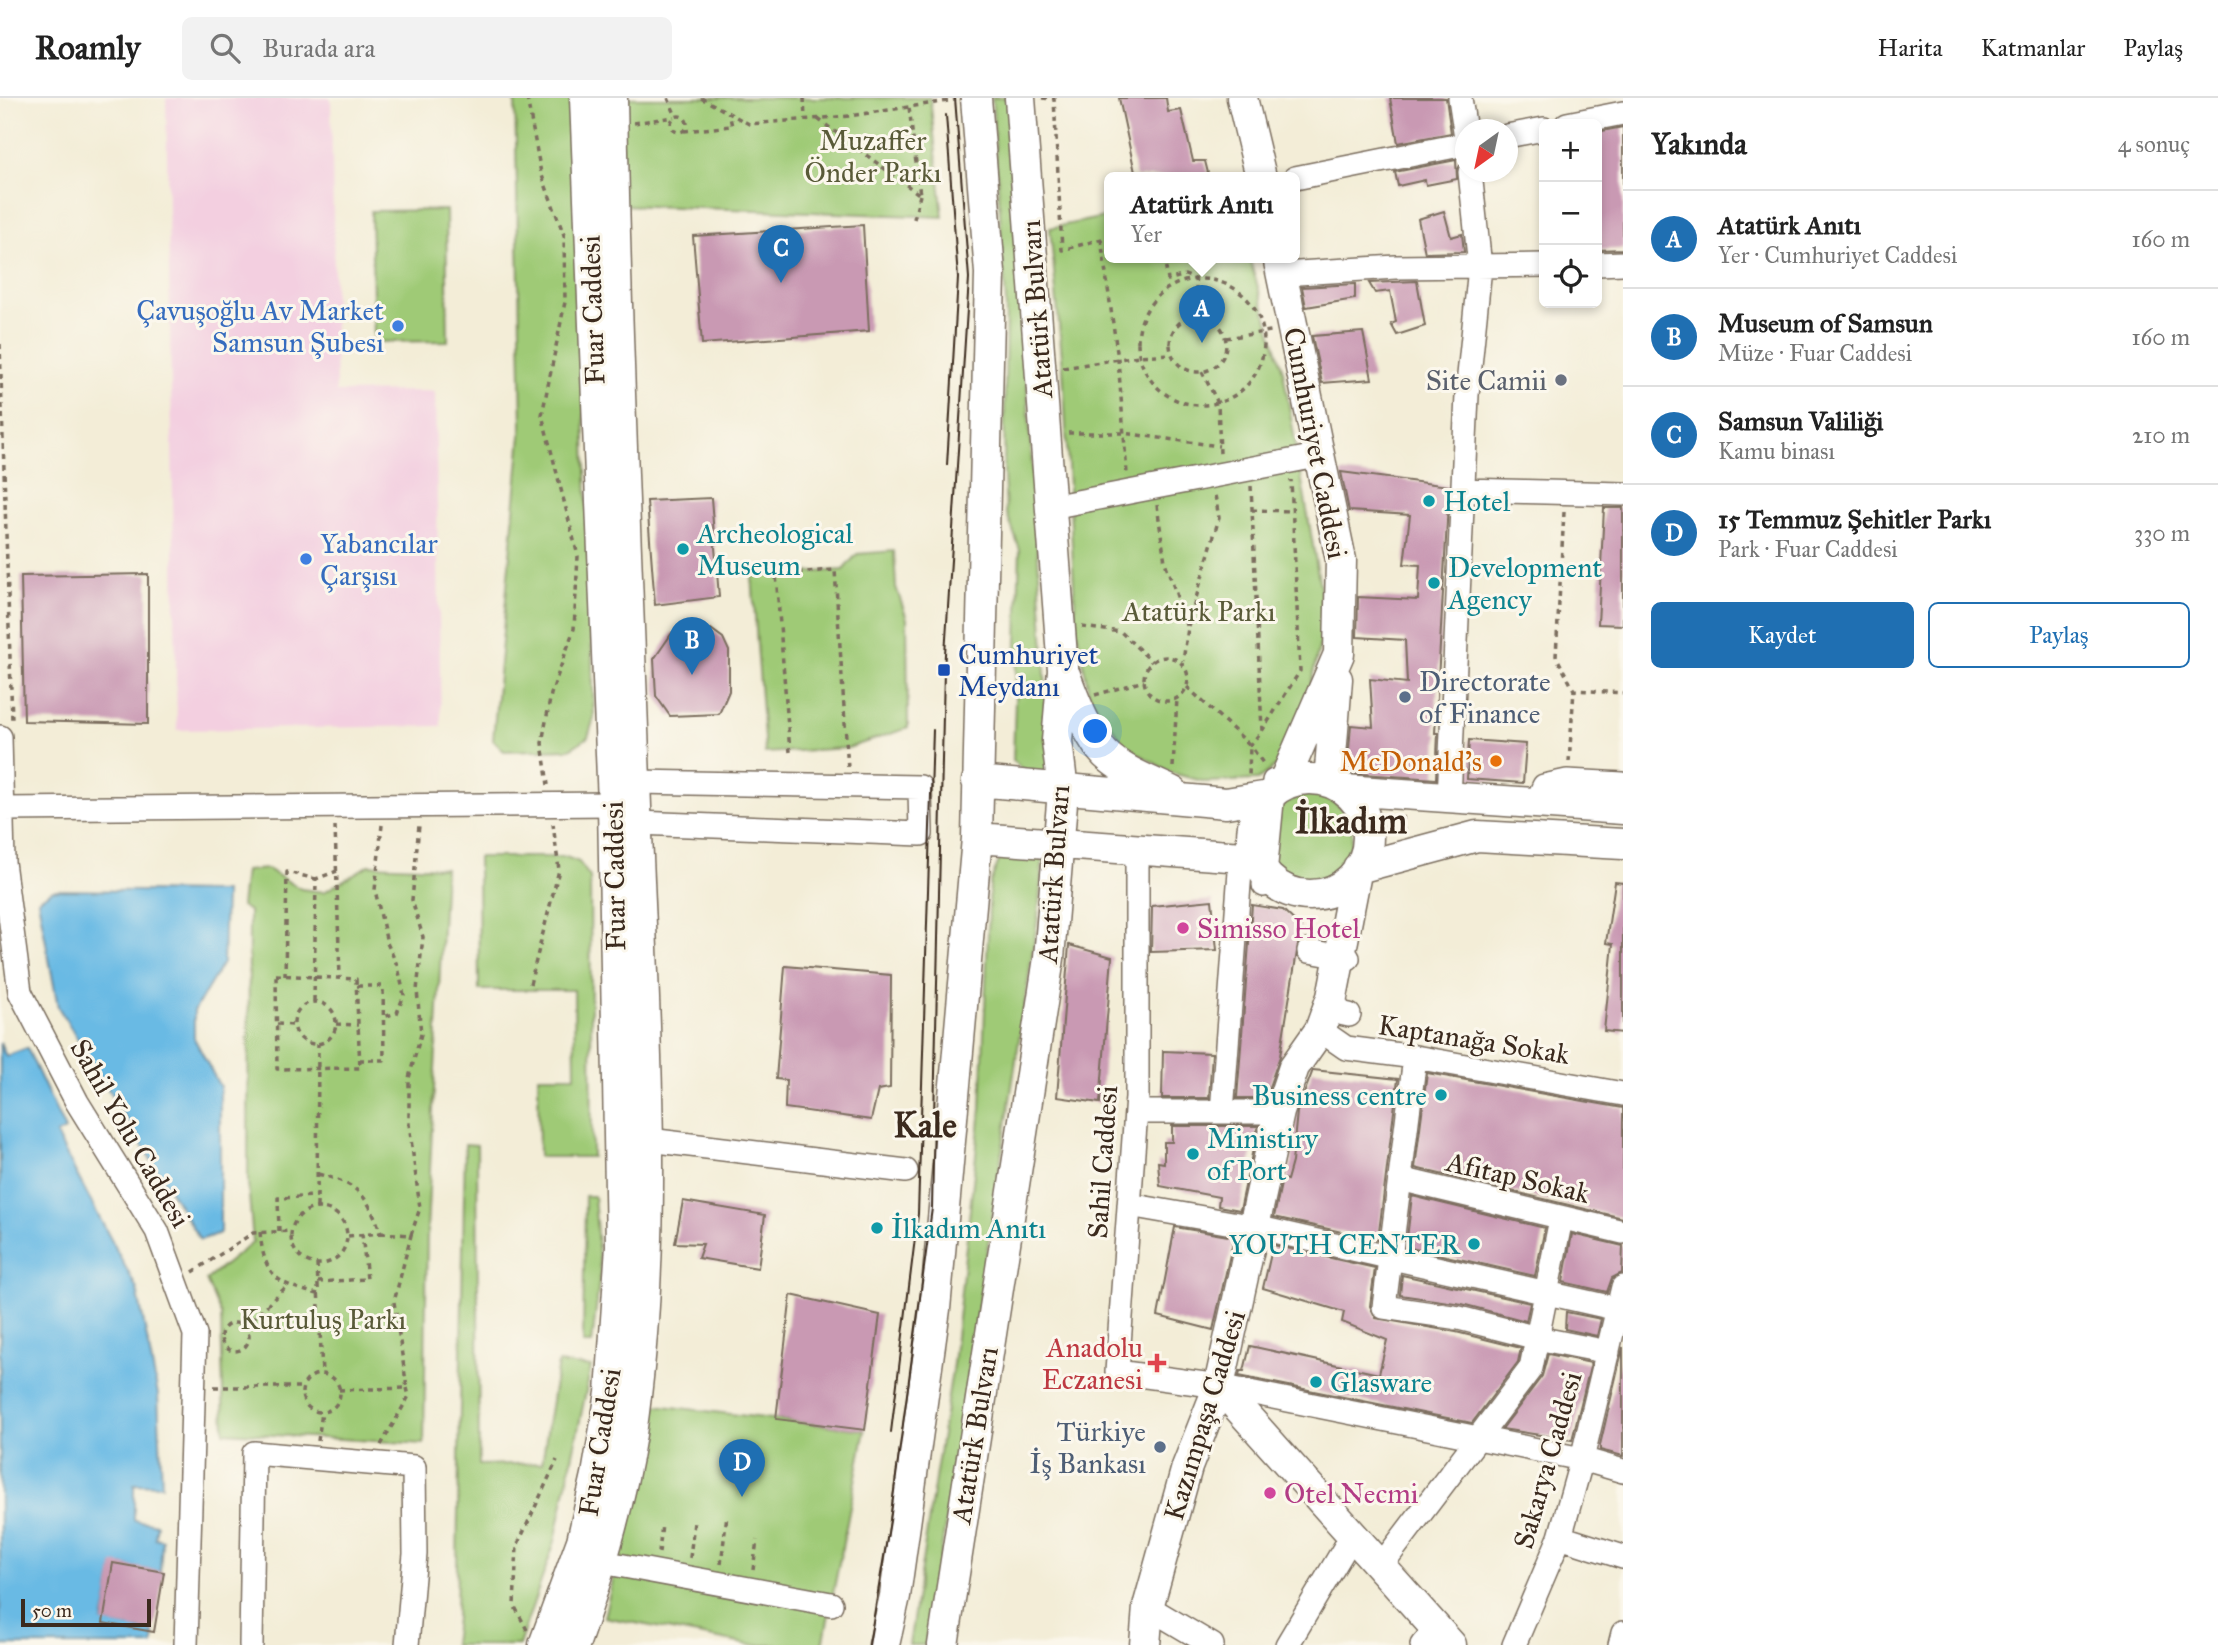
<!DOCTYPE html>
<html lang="tr">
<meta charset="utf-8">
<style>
:root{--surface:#fff;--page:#f2f2f2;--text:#222;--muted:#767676;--line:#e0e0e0;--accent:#1f6fb2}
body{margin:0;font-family:"IM FELL Great Primer",serif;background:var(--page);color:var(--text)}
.controls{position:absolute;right:21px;top:21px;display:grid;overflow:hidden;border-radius:10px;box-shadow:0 4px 10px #0003}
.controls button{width:63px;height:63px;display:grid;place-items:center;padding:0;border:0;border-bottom:2px solid var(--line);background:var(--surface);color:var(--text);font:35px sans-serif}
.compass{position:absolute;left:1455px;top:21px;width:63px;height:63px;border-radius:50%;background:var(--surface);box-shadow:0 4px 10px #0003;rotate:213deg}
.scale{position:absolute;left:21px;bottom:18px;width:130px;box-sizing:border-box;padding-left:7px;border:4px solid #3b2a1e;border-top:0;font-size:19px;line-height:24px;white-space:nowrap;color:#3b2a1e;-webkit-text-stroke:5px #fbf7ec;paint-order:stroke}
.you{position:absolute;left:1096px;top:634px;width:24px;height:24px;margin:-18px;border:5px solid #fff;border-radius:50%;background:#1a73e8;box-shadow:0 0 0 10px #1a73e833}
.badge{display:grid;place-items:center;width:46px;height:46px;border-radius:50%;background:var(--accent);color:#fff;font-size:23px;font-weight:700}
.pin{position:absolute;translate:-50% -58px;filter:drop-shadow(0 2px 4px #0008)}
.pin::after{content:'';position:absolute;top:37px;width:24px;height:21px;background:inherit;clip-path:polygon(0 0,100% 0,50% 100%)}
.popup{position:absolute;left:1104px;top:74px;width:196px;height:91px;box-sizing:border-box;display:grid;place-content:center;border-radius:10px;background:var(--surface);filter:drop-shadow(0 2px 5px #0005);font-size:23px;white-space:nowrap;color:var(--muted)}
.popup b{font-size:26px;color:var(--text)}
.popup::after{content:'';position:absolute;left:50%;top:100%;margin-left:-14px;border:14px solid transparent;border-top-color:var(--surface)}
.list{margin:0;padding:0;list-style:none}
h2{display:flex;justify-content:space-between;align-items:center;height:91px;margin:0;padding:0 28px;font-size:30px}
h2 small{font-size:23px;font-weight:400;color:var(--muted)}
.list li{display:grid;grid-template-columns:46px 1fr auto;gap:21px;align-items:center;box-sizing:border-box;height:98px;padding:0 28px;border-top:2px solid var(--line)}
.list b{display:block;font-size:26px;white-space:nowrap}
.list p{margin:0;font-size:23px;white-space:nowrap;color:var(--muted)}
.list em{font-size:23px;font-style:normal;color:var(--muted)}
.actions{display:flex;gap:14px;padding:21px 28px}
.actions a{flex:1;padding:16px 0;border:2px solid var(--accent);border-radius:10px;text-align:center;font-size:24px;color:var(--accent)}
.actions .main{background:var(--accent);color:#fff}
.icon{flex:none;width:38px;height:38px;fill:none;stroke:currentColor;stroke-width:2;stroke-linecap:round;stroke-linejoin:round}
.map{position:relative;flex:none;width:1623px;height:1547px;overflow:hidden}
header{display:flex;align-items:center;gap:42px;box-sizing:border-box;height:98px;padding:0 35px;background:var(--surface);border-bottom:2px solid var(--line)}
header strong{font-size:33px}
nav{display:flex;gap:38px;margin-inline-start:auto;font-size:24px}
.search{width:490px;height:63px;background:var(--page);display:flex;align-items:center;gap:18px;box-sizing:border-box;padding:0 24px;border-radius:10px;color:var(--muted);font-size:26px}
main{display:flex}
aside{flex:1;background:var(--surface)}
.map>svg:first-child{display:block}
.built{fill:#f3cfe0}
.green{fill:#9fca76;stroke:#6d7a4a;stroke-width:2}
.water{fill:#69bae4;stroke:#527281;stroke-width:2}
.building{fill:#c999b3}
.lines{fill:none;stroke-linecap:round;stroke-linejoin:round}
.minor-casing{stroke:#7b6e5f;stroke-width:26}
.major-casing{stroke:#7b6e5f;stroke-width:33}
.path{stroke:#7b6e5f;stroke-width:3.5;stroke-dasharray:5 5;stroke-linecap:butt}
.minor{stroke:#fff;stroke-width:23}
.major{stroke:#fff;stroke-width:30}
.tram{stroke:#3b2a1e;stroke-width:2}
.shop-dot{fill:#3f7fe0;stroke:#fbf7ec;stroke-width:2.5}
.worship-dot{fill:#6b7280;stroke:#fbf7ec;stroke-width:2.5}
.culture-dot{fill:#0f9aa8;stroke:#fbf7ec;stroke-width:2.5}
.transit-dot{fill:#1a4fb4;stroke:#fbf7ec;stroke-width:2.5}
.service-dot{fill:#5c6f8a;stroke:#fbf7ec;stroke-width:2.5}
.food-dot{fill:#e8710a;stroke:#fbf7ec;stroke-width:2.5}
.hotel-dot{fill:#d1479c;stroke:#fbf7ec;stroke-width:2.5}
.health-dot{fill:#e0444e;stroke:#fbf7ec;stroke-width:2.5}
.labels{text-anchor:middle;stroke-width:6;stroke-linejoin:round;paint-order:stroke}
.park-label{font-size:28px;fill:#595a38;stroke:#fbf7ec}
.street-label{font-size:28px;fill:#3b2a1e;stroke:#fbf7ec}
.shop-label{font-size:28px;fill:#366cbe;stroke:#fbf7ec;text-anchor:end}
.worship-label{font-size:28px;fill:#5b616d;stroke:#fbf7ec;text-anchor:end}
.culture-label{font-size:28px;fill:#0d838f;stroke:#fbf7ec;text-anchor:start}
.transit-label{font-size:28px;fill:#164399;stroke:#fbf7ec;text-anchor:start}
.service-label{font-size:28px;fill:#4e5e75;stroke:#fbf7ec;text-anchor:start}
.food-label{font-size:28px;fill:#c56008;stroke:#fbf7ec;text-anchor:end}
.hotel-label{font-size:28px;fill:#b23c85;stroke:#fbf7ec;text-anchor:start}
.health-label{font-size:28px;fill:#be3a42;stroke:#fbf7ec;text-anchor:end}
.district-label{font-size:35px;font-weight:bold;fill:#3b2a1e;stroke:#fbf7ec}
</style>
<header>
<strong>Roamly</strong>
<div class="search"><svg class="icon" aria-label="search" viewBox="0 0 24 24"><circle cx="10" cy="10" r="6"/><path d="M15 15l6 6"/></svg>Burada ara</div>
<nav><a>Harita</a><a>Katmanlar</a><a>Paylaş</a></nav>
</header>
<main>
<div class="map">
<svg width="1623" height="1547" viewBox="0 0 1623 1547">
<rect width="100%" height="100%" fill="#fbf7ec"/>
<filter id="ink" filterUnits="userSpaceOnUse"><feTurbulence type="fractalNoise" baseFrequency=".0143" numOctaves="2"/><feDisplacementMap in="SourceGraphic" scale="14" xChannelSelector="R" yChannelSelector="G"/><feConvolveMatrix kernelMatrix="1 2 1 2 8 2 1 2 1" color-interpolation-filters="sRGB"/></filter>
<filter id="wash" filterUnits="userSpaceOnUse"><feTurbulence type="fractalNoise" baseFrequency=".00686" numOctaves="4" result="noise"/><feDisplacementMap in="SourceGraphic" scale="28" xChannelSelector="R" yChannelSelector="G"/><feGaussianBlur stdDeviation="1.57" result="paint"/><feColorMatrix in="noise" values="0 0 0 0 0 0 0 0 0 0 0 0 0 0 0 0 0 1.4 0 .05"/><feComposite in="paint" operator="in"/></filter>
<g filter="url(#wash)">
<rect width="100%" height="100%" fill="#f3edd7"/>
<path class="built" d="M166,0H331L336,294L435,293L441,628L177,632Z"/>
<path class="green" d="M515,0H574L594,620L588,639L570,651L504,653L493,642L522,326Z
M620,0H930L943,119L621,107Z
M992,0H1008L1011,40L1044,552L1049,671L1041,681L1024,674L1013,662L1020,452L1006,413L1004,377L1006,204Z
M446,112L448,243L374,244L371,113Z
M1109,118V159H1249L1283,273L1320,488L1324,528L1300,633L1281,664L1258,682L1206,684L1172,675L1127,649L1090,600L1076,528L1063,270L1050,130Z
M894,453L896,489L907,521L908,630L848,650L765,655L752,478L843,472L857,456Z
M1306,696C1401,706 1329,838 1269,761L1279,707Z
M1012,751L1043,758L1038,818L934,1500L925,1547H909L953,1266L981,1011L990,785L1001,758Z
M478,759H566L579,764L590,779L592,1059H539L538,978H575L574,892H479Z
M369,767L445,770L427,1132L424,1346L224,1334L221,1217L206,1182L253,1144L248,1086L249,813L241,808L245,773L267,771L301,791L324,794Z
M465,1046L477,1047L479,1367L542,1365L558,1265L591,1269L555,1443L519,1547H453L456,1520Z
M585,1098H594L600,1175L592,1246H583Z
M655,1307L865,1332L823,1547H750L604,1519Z"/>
<path class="water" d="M53,792L225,794L223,865L194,913V940L220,989V1135L200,1142L58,909L38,802Z
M0,945L6,958L27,950L65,1032L56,1037L137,1191L158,1296L162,1387L134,1386V1422L157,1426L155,1440L162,1442L160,1474L114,1466L103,1524L154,1534L153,1547H0Z"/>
<g id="blocks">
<path class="building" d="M1119,0H1166L1168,14L1181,12L1193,63H1205L1209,79H1136Z
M1390,0H1446L1451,35L1398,45Z
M1623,29V151L1597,152V34Z
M1456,62L1457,81L1426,87L1425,82L1398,88L1395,74Z
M1444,113L1451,139L1462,136L1464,154L1425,155L1418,121Z
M863,127L869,233L702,246L693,138Z
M1417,183L1425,228L1397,237L1391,226L1396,224L1390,193L1375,195L1369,185Z
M1355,186V201L1306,209L1302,189Z
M1363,234L1372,281L1322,285L1312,238Z
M1341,374L1449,388L1435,635H1438L1436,681L1347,675L1351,627L1373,629L1370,581L1407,585L1405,542L1357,539L1358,499L1418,502L1420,467L1404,466L1410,417L1349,413Z
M711,400L719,499L655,507L647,403Z
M1604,410H1623V527L1598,526Z
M148,476V626L24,623L21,478Z
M711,531L723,540L729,553V593L719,616L670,618L656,598L654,561L672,535L694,544Z
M1469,642L1526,646L1523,685L1467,681Z
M1615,784L1623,785V935L1604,933L1613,846L1606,845Z
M1212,802L1217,852L1151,854L1152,808Z
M1252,807L1283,812L1301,829L1280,958L1265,1000H1237Z
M1069,847L1112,859L1100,1005L1057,999Z
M785,868L891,877L890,990L878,992L871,1022L785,1010L786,982L776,981Z
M1163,953L1212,955L1209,1000H1162Z
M1313,972L1398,981L1378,1142L1274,1119L1282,1081L1287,1082L1292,1064L1297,1014Z
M1427,975L1623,1010V1120L1415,1070Z
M1172,1028H1258L1240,1112L1218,1108L1219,1099L1160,1088L1158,1064L1164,1065V1044H1172Z
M1412,1098L1545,1130L1535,1178L1406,1149Z
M683,1103L765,1117L758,1170L698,1160L703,1146L675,1145Z
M1175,1129L1234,1139L1213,1232L1158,1218Z
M1572,1136L1623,1148L1622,1175L1612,1180L1607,1194L1563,1184Z
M1273,1147L1375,1170L1370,1208L1376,1220L1456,1234L1521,1250L1518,1264L1472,1325L1239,1278L1240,1273H1244L1250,1248L1379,1276L1387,1242L1342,1224L1344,1214L1263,1190Z
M1402,1177L1530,1205L1526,1223L1462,1206L1400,1197Z
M791,1197L880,1217L865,1332L776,1321Z
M1566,1214L1601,1221L1597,1238L1565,1231Z
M1623,1249V1358L1600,1352V1347Z
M1548,1256L1591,1265L1572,1342L1502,1331L1542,1278Z
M113,1465L164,1474L154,1534L103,1525Z"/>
</g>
</g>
<g filter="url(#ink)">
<use href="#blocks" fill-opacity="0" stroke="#7b6e5f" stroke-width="2"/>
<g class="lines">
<defs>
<path id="minor" d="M1460,0L1465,33
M1567,26L1623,15
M1507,38L1544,31
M1295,80L1465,46
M1597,166L1623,165
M1282,176L1396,169L1544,167
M1464,392L1623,396
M1051,409L1322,357
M0,639L3,764L20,894L77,1004L157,1133L195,1236L186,1547
M636,684L920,689L921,736L637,725
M1449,701L1467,297L1480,169L1470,74
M1536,706L1544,688L1567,683L1623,686
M4,711L613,706
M1137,754V999L1117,1274L1219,1288L1582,1361L1623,1373
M1264,787L1274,683
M1309,853L1348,860
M1332,899L1340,915L1349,917
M1320,932L1346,950L1415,959L1623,996
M1415,959L1384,1209L1459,1220L1537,1240L1608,1254
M1136,1014H1279
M1222,1014L1241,760
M649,1042L906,1073
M1400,1081L1623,1134
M1129,1107L1255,1129L1618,1211
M1560,1439L1623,1459
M602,1464L831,1506
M1380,1469L1531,1270L1561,1121
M1148,1509L1212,1547
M251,1547L254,1355L414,1369L415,1456L407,1547
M1287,1547L1352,1438
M1422,1547L1436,1531
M1514,1547L1560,1439L1582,1361L1623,1189
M1620,1547L1623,1535"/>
<path id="major" d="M1242,0L1261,79
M1278,159L1341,462L1339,556L1282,688
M1065,577C1073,599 1089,639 1105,656C1124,674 1150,683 1173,694
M1252 739a58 58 0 1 1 116 0a58 58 0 1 1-116 0Z
M977,683L1226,705L1269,698
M1329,684L1337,581
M1344,692L1623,711
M977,740L1257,760
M1358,770L1477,738L1623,746
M1219,1288L1451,1547
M544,1547L582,1443L597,1377L611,1295L621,1148L613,706L585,0
M574,1547C598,1479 620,1408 631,1336C660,1136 645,935 637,735C628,490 616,245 612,0
M884,1547L895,1498L935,1211L977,740L990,175L976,0
M943,1547L1049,860L1063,693L1057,643L1063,572L1020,0
M1145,1547L1148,1509L1187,1369L1219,1288L1279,1014L1294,969L1320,932L1332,899L1356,775"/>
</defs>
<use href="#minor" class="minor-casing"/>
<use href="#major" class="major-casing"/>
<path class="path" d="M527,0L541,75L564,137L565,204L542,317L578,458L574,531L551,596L542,645L548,687
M668,0L676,18
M701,0L749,26L849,18L954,2
M804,0L805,21
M1042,0L1054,1L1062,152L1109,139
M671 26a8 8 0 1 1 16 0a8 8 0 1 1-16 0Z
M818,21L920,97L909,9
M634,25L674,19
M684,33L732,28L729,15
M914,121L920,97
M1101,141L1118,261L1127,376
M1164,159L1168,182L1185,177L1195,181L1199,218
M1138 244a63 63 0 1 1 126 0a63 63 0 1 1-126 0Z
M1170 246a28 28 0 1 1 56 0a28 28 0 1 1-56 0Z
M1226,240L1271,233
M0,246L12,623
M1063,270L1138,258L1172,256
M1202,274L1218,305L1220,356
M1068,335H1123L1219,348
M1251,388L1262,633L1250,647L1265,668
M1157,407L1165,464L1188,530L1183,563
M1252,412L1292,413
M1564,414L1556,558L1574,592
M1188,528L1219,420L1215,397
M1082,529L1121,534L1152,564
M1144 581a22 22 0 1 1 44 0a22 22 0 1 1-44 0Z
M1187,589L1250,647L1249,678
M1095,597L1144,583
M1262,633L1300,573L1291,382
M790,654L776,476L835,472L848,671
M1569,664L1574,592L1623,595
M1173,669L1177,600
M1402,718L1404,735
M382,727L375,792L387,845L398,869L404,897L397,915L383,919
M335,728L340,880
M276,877L356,881L360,970L277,971Z
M285,878L287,774L316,781
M530,886L559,772L553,726
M357,888H383L384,962H360
M314,903L316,781L337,773
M294 925a21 21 0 1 1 42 0a21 21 0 1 1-42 0Z
M277,926L294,927
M336,926L358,927
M318,1076C358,1086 367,1096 381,1135L347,1138
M317,1109L318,946
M291 1138a28 28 0 1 1 56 0a28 28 0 1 1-56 0Z
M279,1133L278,1100L317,1098
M260,1134C264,1179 277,1186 318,1196
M381,1135L411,1137L420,1110L409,1026V980L421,936L417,892L423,839L412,802L419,727
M317,1166L322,1276
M193,1174L253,1135L291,1133
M318,1184L367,1181L362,1136
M221 1239a14 14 0 1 1 28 0a14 14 0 1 1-28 0Z
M245,1229L286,1189
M302 1295a19 19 0 1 1 38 0a19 19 0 1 1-38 0Z
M214,1289H303
M339,1292L407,1290L394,1204L411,1137
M318,1343L322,1314
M381,1347L409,1298L407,1290
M659,1455L662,1426
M690,1460L694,1424
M721,1466L727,1417
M753,1472L757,1442
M527,1532L514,1507L517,1448L557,1362"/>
<use href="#minor" class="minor"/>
<use href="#major" class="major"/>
<path class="tram" d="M946,17L958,180L947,367
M891,1334L918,1116L933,632
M869,1547L890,1423L932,1110L944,572L969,180L955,0"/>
</g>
</g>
<g class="shop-dot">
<circle cx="398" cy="228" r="7"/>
<circle cx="306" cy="461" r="7"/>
</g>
<circle class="worship-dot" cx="1561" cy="282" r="7"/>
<g class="culture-dot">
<circle cx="1429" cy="403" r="7"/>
<circle cx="683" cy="451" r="7"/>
<circle cx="1434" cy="485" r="7"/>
<circle cx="1441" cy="997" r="7"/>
<circle cx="1193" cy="1056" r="7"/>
<circle cx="877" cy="1130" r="7"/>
<circle cx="1474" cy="1146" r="7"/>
<circle cx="1316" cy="1284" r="7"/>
</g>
<rect class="transit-dot" x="937" y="565" width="14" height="14" rx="3.5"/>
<g class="service-dot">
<circle cx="1405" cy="599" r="7"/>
<circle cx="1160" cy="1349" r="7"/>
</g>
<circle class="food-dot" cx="1496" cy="663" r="7"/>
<g class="hotel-dot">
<circle cx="1183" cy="830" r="7"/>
<circle cx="1270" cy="1395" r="7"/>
</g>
<path class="health-dot" d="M1153.5 1254.5h7v7h7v7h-7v7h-7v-7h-7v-7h7z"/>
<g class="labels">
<g class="park-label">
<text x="873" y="52">Muzaffer<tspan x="873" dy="32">Önder Parkı</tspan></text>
<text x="1199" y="523">Atatürk Parkı</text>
<text x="323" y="1231">Kurtuluş Parkı</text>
</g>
<g class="street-label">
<text transform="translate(1036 211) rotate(-94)" y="10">Atatürk Bulvarı</text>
<text transform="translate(592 212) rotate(-92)" y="10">Fuar Caddesi</text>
<text transform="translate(1316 345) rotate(79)" y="10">Cumhuriyet Caddesi</text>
<text transform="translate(1053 776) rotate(-86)" y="10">Atatürk Bulvarı</text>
<text transform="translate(614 778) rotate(-91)" y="10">Fuar Caddesi</text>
<text transform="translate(1474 941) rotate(9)" y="10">Kaptanağa Sokak</text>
<text transform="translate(131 1035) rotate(60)" y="10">Sahil Yolu Caddesi</text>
<text transform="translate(1102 1064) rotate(-86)" y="10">Sahil Caddesi</text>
<text transform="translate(1518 1079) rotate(13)" y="10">Afitap Sokak</text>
<text transform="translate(1204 1317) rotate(-73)" y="10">Kazımpaşa Caddesi</text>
<text transform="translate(974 1337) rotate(-81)" y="10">Atatürk Bulvarı</text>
<text transform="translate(599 1344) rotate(-81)" y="10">Fuar Caddesi</text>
<text transform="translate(1547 1362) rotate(-74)" y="10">Sakarya Caddesi</text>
</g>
<g class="shop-label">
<text x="384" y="222">Çavuşoğlu Av Market<tspan x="384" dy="32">Samsun Şubesi</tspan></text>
<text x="320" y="455" text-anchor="start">Yabancılar<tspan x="320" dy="32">Çarşısı</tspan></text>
</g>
<g class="worship-label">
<text x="1547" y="292">Site Camii</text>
</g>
<g class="culture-label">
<text x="1443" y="413">Hotel</text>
<text x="697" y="445">Archeological<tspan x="697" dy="32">Museum</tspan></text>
<text x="1448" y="479">Development<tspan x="1448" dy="32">Agency</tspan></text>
<text x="1427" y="1007" text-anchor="end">Business centre</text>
<text x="1207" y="1050">Ministiry<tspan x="1207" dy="32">of Port</tspan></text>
<text x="891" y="1140">İlkadım Anıtı</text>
<text x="1460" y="1156" text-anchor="end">YOUTH CENTER</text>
<text x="1330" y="1294">Glasware</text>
</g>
<g class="transit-label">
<text x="958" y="566">Cumhuriyet<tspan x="958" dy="32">Meydanı</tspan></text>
</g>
<g class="service-label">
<text x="1419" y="593">Directorate<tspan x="1419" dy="32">of Finance</tspan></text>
<text x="1146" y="1343" text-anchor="end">Türkiye<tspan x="1146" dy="32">İş Bankası</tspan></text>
</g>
<g class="food-label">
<text x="1482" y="673">McDonald's</text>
</g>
<g class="hotel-label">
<text x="1197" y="840">Simisso Hotel</text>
<text x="1284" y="1405">Otel Necmi</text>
</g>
<g class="health-label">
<text x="1143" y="1259">Anadolu<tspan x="1143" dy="32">Eczanesi</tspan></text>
</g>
<g class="district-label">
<text x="1351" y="735">İlkadım</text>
<text x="925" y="1039">Kale</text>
</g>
</g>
</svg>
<div class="controls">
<button>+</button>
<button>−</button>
<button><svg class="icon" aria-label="locate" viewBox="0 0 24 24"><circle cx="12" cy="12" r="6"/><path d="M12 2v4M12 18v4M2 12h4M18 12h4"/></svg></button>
</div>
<svg class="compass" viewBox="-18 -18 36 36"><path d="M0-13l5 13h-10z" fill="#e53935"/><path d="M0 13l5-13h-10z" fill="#767676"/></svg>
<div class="scale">50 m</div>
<div class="you"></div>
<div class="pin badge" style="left:1202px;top:245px">A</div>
<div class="popup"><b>Atatürk Anıtı</b>Yer</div>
<div class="pin badge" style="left:692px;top:577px">B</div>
<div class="pin badge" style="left:781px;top:185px">C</div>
<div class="pin badge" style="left:742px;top:1399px">D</div>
</div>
<aside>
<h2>Yakında<small>4 sonuç</small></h2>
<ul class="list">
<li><span class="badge">A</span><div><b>Atatürk Anıtı</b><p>Yer · Cumhuriyet Caddesi</p></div><em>160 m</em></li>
<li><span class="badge">B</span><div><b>Museum of Samsun</b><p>Müze · Fuar Caddesi</p></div><em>160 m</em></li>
<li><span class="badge">C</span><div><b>Samsun Valiliği</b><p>Kamu binası</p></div><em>210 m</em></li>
<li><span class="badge">D</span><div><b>15 Temmuz Şehitler Parkı</b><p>Park · Fuar Caddesi</p></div><em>330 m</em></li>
</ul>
<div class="actions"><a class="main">Kaydet</a><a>Paylaş</a></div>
</aside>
</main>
